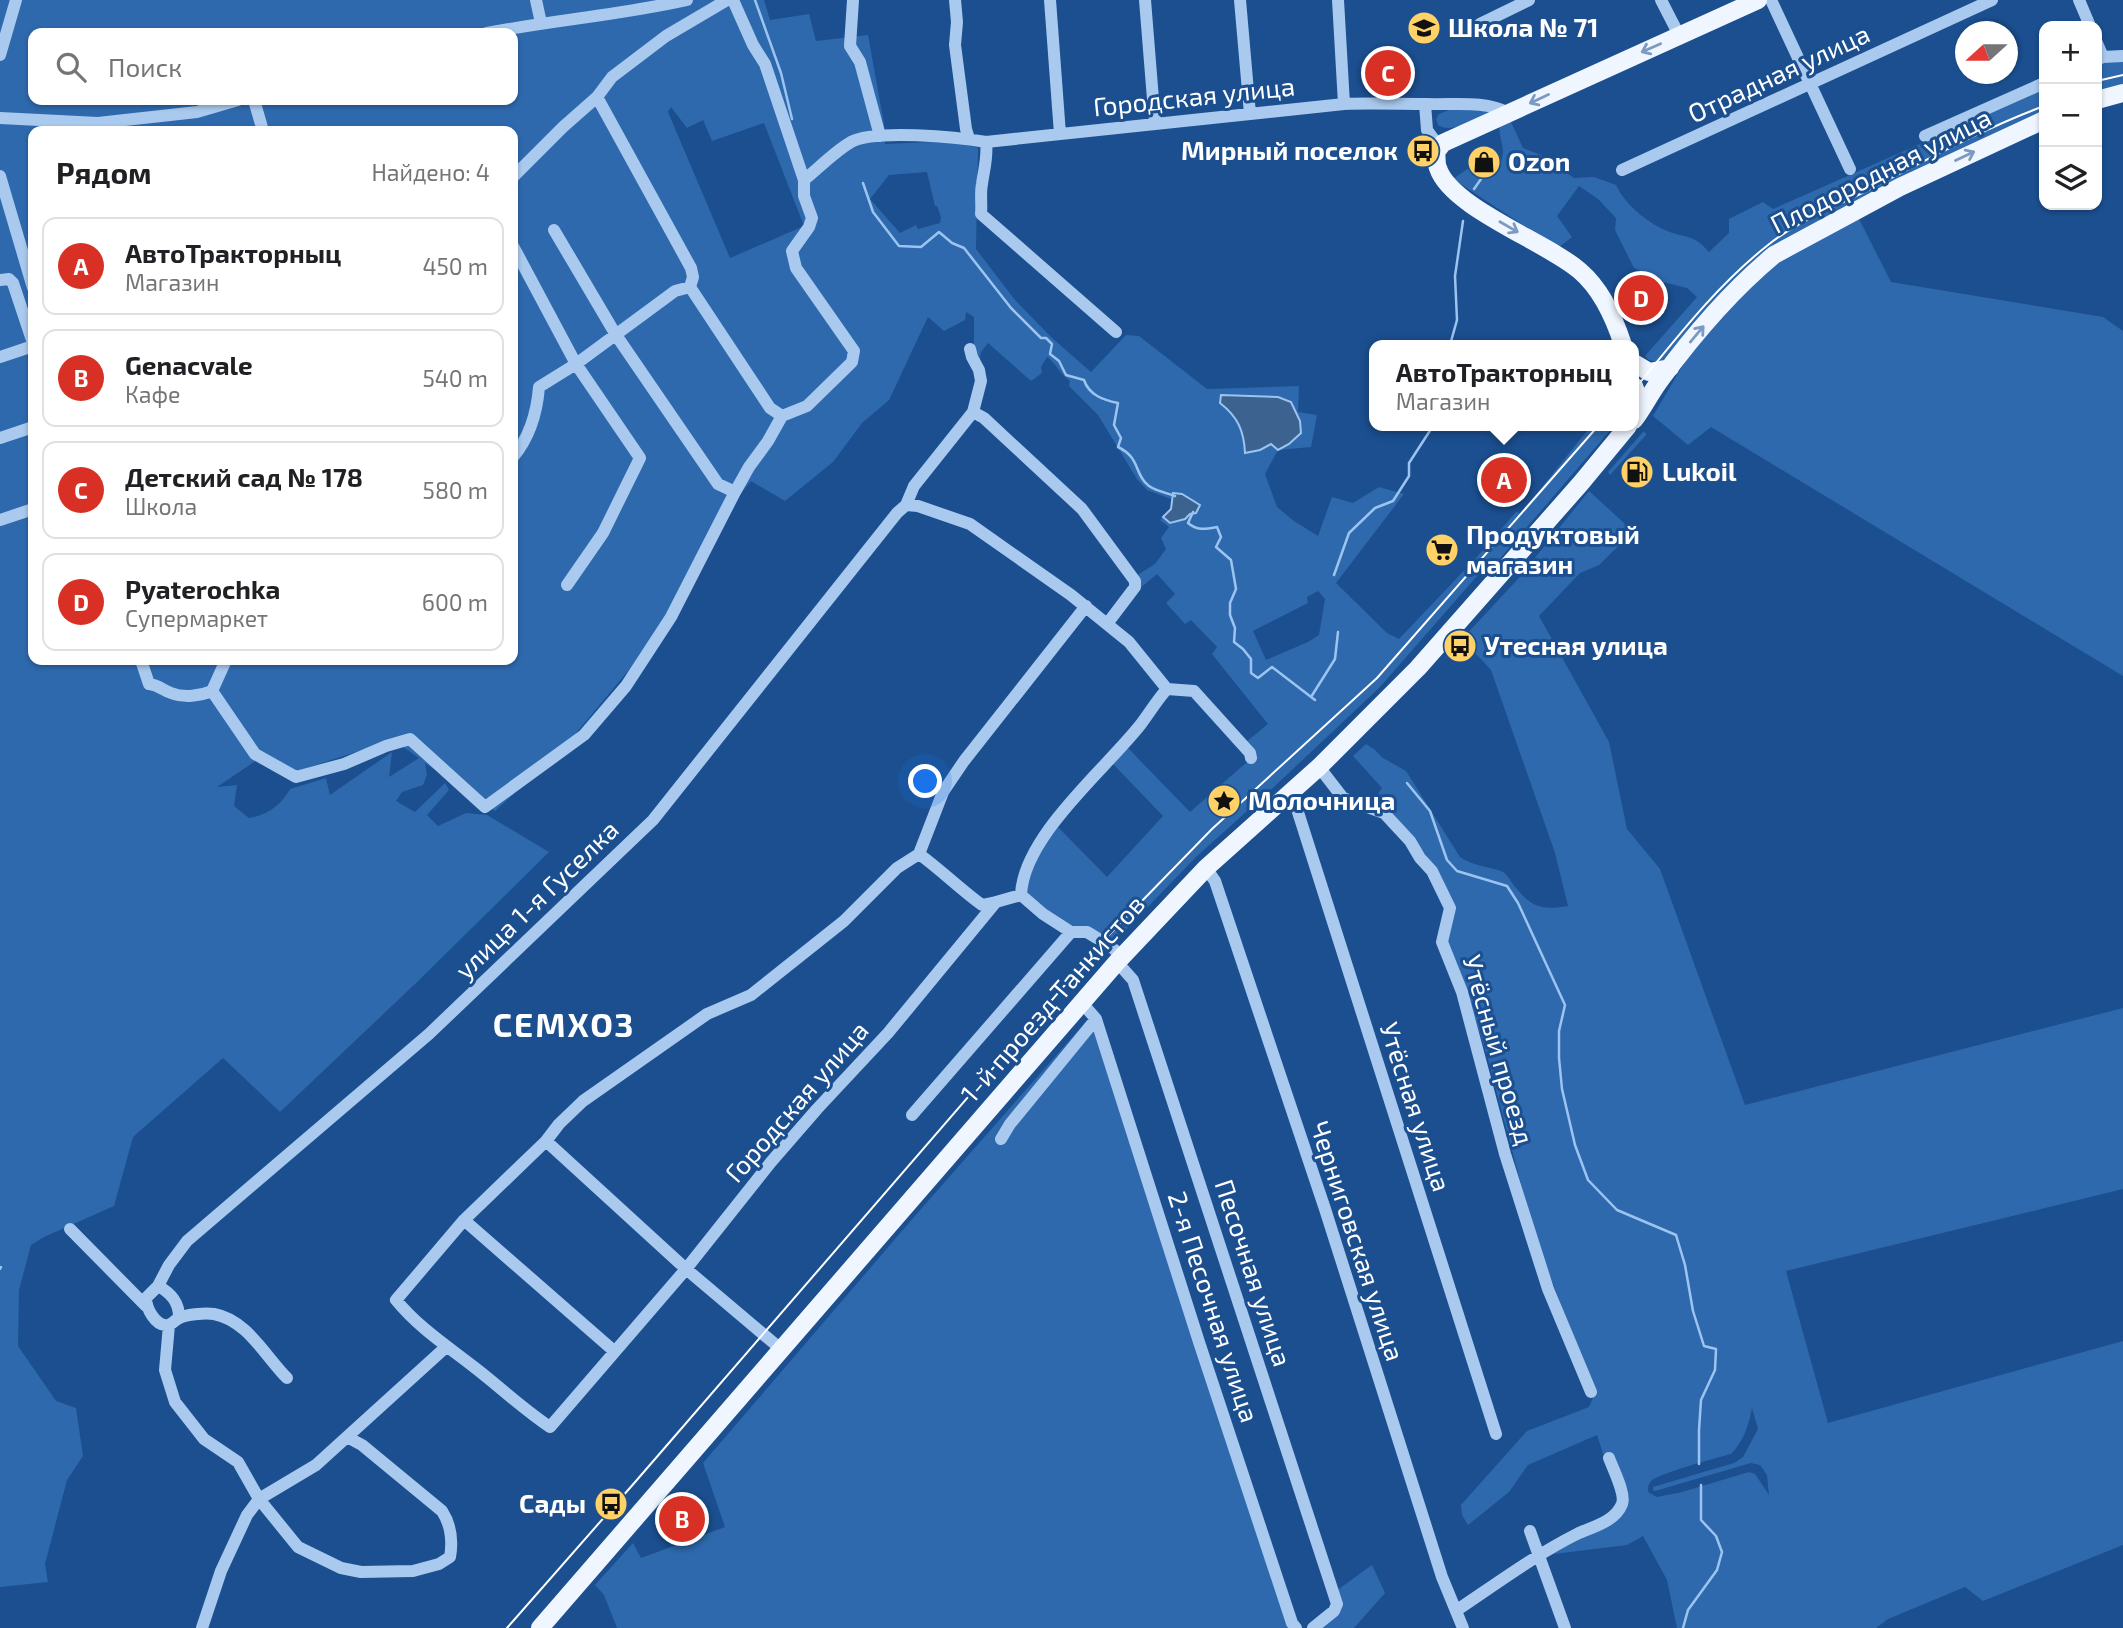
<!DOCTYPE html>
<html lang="ru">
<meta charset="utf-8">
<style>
:root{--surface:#fff;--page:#f2f2f2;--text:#202124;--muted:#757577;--line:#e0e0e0;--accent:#d93025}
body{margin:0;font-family:"Exo 2",sans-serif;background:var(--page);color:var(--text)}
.controls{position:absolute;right:21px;top:21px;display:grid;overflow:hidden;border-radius:14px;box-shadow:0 2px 5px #0004}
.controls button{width:63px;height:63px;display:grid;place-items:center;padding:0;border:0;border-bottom:2px solid var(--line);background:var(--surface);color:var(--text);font:35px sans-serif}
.compass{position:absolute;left:1955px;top:21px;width:63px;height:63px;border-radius:50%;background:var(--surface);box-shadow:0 2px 5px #0004;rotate:249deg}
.you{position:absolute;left:926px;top:782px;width:24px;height:24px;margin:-18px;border:5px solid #fff;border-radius:50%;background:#1a73e8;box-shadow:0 0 0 10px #1a73e833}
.badge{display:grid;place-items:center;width:46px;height:46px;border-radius:50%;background:var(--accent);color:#fff;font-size:23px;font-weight:700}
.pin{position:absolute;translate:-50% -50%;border:4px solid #fff;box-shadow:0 2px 7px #0006}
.popup{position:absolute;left:1369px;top:340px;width:270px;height:91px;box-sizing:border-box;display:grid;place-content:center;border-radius:14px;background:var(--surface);filter:drop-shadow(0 2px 5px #0005);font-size:23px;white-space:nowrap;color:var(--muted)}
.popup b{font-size:26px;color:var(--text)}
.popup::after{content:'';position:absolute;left:50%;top:100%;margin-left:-14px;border:14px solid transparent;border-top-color:var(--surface)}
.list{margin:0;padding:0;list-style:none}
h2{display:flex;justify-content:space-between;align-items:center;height:91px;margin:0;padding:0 28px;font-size:30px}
h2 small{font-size:23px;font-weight:400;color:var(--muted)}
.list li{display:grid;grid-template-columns:46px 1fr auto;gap:21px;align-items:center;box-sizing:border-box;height:98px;margin:0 14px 14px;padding:0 14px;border:2px solid var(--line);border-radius:14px}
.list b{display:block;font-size:26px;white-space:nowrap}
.list p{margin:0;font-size:23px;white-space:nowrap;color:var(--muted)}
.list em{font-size:23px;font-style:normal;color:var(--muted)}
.icon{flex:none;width:38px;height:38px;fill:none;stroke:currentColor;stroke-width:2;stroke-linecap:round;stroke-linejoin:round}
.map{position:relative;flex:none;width:2123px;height:1628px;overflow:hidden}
.search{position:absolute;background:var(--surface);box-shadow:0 2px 5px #0004;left:28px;top:28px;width:490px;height:77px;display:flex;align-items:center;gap:18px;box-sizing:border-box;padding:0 24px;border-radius:14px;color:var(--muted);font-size:26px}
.panel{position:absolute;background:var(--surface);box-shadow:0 2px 5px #0004;left:28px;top:126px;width:490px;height:539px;border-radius:14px}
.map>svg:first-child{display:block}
.green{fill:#2e69ad;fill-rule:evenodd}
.water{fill:#3c6290;stroke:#9cc4f0;stroke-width:2}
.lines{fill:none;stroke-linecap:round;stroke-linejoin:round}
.stream{stroke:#9cc4f0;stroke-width:2.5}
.minor{stroke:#a9c9ee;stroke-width:12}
.major{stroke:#f0f6ff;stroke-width:18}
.tram{stroke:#fff;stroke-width:2}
.oneway{stroke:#7b9ac1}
.labels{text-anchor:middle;stroke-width:6;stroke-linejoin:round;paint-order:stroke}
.poi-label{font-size:26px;font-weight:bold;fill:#fff;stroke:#1b4f8f;text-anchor:start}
.street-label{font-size:26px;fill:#fff;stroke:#1b4f8f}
.district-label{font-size:33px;font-weight:bold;letter-spacing:2px;fill:#fff;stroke:#1b4f8f}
</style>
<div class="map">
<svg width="2123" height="1628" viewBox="0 0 2123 1628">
<rect width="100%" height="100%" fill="#1b4f8f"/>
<path class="green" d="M0,0H764L770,20L809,14L816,41L868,35L884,124L885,144L955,141L978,148L976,249L1015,300L1051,337L1091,372L1126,335L1139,336L1207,389L1299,386L1298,412L1317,415L1311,447L1278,450L1265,474L1277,507L1294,521L1318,536L1332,497L1353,503L1379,487L1404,494L1336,583L1387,633L1399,639L1476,558L1516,512L1520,513C1545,485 1567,455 1591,426H1614L1490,570L1484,568L1380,687L1275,786L1196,857L1117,939L1113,940L1106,935L1087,927L1081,930L1064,922L1031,901L1023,884L1056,825L1107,877L1163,816L1112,763L1126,746L1190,812L1247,762L1246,742L1268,724L1212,654L1217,647L1191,620L1185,624L1166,603L1175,594L1157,574L1138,590L1136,576L1155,564L1166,549L1161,538L1169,527L1160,520L1163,517L1170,523L1193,512L1200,505L1182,494L1172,495L1171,499L1147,490L1137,479L1098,415L1069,386L1070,381C1061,375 1056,364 1047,357L1041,367L1042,373L1031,381L988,343L981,352L979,362L974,353V317L966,312L965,320L944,331L928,317L889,400L862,423L833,462L785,501L751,481L738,497L674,616L562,750L495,811L425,763L427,775L423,785L402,792L396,801L415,812L445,783L449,790L427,815L438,826L466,813L487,815L549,852L415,984L280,1112L223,1058L133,1137L114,1206L44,1237L31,1245L19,1290L18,1346L56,1401L76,1408L83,1456L67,1480L45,1564L48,1582L0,1587V184L33,312V660H141L155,684L148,660H513V131H33V288L0,176ZM33,33H513V100H33ZM671,107L687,128L703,120L712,141L764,123L804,226L730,258L668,112ZM927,172L935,206H937L941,217L940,223L918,229L916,225L900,233L870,199L889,175ZM1254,397H1278L1291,402L1300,421L1271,444L1260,450L1244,434L1230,411ZM1318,591L1325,599L1319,635L1308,642L1266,660L1253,631L1308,603L1307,597ZM393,740L419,758L389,777L392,752L330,795L326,778L290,789C281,805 268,815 249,818L234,806L237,785L217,787L257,760L282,776Z
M2123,50V85L2097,92V66L2109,51Z
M2044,89V113L1802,231L1661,363L1649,360L1645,356L1697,297L1687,288L1663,282L1634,268L1615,230L1616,218L1598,199L1579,186L1557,216L1572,237L1558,248L1453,179L1469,168L1479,174L1496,170C1509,151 1500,146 1499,125L1510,120L1523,148L1541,155L1574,178L1594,177L1616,185C1625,204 1645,221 1665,230C1685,239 1693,233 1709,252L1729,233V219L1763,202L1773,209Z
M1472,108L1486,110L1489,113L1488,115C1474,120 1451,134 1438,125L1436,119L1439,114L1449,110Z
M1858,217L1891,282L2103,317L2123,331V676L1711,427L1688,445L1653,416L1689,355L1715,323L1778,260Z
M1643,432L1646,433V435L1610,475L1608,472Z
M1589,491L1624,523L1630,535L1599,565L1580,573L1539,616L1609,742L1627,829L1660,869L1745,1105L2123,1008V1189L1786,1271L1828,1423L2123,1341V1545L1983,1601L1965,1587L1888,1619L1876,1628H1677L1667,1580L1643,1536L1627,1545L1546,1555L1610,1522L1618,1499L1597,1435L1528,1465L1509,1492L1468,1525L1462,1515L1461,1505L1527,1431L1589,1407L1595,1393L1547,1268L1521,1184L1488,1059L1466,989L1447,942L1455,906L1440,874L1413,839L1371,804L1382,788L1353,756L1366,744L1375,750L1383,758L1406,771L1460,857C1473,866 1486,866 1501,871C1506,873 1509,878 1512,883C1530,906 1539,911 1568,906L1555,853L1491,670L1462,639L1517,580ZM1752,1408L1758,1429L1743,1457L1734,1463L1653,1487V1490L1655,1491L1751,1463L1760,1465L1767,1475L1769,1495L1755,1474L1749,1472L1682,1492L1657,1497L1648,1492C1648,1487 1648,1485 1651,1481C1660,1473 1716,1458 1731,1454C1744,1441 1749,1424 1752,1408Z
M1090,1017L1293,1628H617L604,1595L595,1585L633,1543L641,1558L725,1527L703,1463L914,1217Z
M1372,1565L1385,1593L1354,1628H1318L1341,1610L1336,1591Z"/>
<path class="water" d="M1221,395L1278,397L1291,402L1300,421L1301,433L1289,444L1278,450L1271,444L1260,450L1245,453C1244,431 1238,417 1220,403Z
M1173,493L1182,494L1200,505L1196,513L1190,514L1185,519L1170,523L1163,517L1171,509Z"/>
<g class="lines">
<path class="stream" d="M755,0L781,73L792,119
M863,183L873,212L899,246L921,247L939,232L952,243L964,248L1011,308L1041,338H1046L1052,344L1050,354L1059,361L1066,375L1084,380C1089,395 1103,400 1118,403L1114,425L1121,438L1118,447C1141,458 1134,475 1149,486C1156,491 1167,493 1175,496
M1474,189L1481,179
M1450,345L1457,320L1455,276L1463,221
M1193,512L1188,523C1197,531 1206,529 1217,527L1221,537L1216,547L1231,560L1236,589L1230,603V615L1235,628L1234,642L1243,649L1251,659V673L1258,678L1272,667L1315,700
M1334,575L1349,533L1375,508L1393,501L1409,476V463L1433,426
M1311,697L1335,659L1338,632
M1407,783L1430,811L1447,860L1457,871L1507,886L1518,903L1565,1005L1559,1031V1058L1562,1089L1575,1145L1588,1180L1617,1210L1676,1235L1685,1265L1693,1311L1704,1346L1716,1349L1715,1370L1701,1400L1699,1430V1464
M0,1269L1,1267
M1683,1628L1688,1610L1717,1570L1722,1552L1716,1536L1701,1520V1485"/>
<path class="minor" d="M536,0L541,23
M853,0L850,46L860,62L880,136
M955,0L957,22L955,45L966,129L969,139
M1050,0L1060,134
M1145,0L1155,124
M1240,0L1250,114
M1338,0L1344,104
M1661,0L1679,35
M1771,0L1850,169
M2079,0L2090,26
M1480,24L1529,0
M487,33C554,20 621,15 687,0
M2097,43L2103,57
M0,55L16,0
M2097,60L2103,57L2123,56
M597,97L691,268L693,277L690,287L770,408L782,416
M254,100L263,131
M1425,104L1427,130L1440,148
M0,118L98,123L197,112L238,100
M1925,136L2044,83
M986,142C988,157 984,169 982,184C980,193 982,204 981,214L1116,332
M1622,170L1992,0
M0,176L33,288
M513,177L563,127L597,97L612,77L666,36L727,0
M804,180C819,168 834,152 851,142C874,129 958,137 986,142L1344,104C1372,103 1400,104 1427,104C1455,105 1484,100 1509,113
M554,230L616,335L718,484L735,492
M513,246L576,364L640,458L603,533L567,585
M0,280L9,279L13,283L33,343
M0,357L33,346
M973,412L984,418L1082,509L1135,581V587L1107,624
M0,438L33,427
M513,457C530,437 537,412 539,387L576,364L675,291L690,287
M906,505L918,506L970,524L1071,595L1129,642L1167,689
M0,520L33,509
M141,660L149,684C158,685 163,690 171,693C184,698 200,696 212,691
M212,691L255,754L296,777L344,764L386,746L410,739L485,807L584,735L626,686L671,617L735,492L749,467L768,441L782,416L807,406L852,362L854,351L796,268L792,251L809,227L812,218L804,196V180L765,64L753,45L733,0
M212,691L226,660
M1319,767L1343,798L1384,813L1410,841L1420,858L1432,871L1450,908L1442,942L1462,992L1505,1154L1548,1289L1591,1392
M1287,796L1297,809L1496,1434
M919,854C941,870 960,889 982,905L996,902
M1206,868L1215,881L1325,1209L1442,1577L1463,1628
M1122,956L1110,946L1087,932H1071L1043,914L1021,895C1023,836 1106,769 1141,724C1150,712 1157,700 1167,689L1194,691L1250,753L1251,758
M1117,962L1133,980L1337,1604L1334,1611L1313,1628
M1082,1003L1096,1019L1199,1342L1292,1623L1296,1628
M912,1115L1071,932
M1001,1139L1010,1124L1096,1019
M546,1141L686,1269L782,1350
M464,1220L396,1300C418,1327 447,1346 474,1367C500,1387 523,1409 550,1427L686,1269L771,1162L817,1109L888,1033L996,902L1021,895
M70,1229L146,1306
M158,1286L169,1265L187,1241L429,1034L653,820L897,513L906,505L914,486L973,412L981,381L979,370L972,357L970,349
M179,1317C179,1302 171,1293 158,1286L146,1298C146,1307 155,1327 168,1325C173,1324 176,1318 182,1317C190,1314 205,1313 214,1314C247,1320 265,1356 287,1378
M169,1325L165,1370L175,1402L204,1439L238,1462L259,1499L298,1547L341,1568L361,1572L413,1571L439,1564L450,1557C453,1540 451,1525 442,1511L362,1445L347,1437
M614,1351L464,1220L546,1141L559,1124L583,1101L707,1014L751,995L844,921L897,868L919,854L943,792L964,761L1086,606
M1530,1531L1565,1628
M1457,1610C1496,1584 1535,1555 1577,1534C1592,1527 1615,1522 1622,1504C1626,1494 1613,1469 1609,1458
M202,1628L221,1571L247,1515L259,1499L316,1465L446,1347"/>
<path class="major" d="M2097,100L2123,93
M1623,345C1615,320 1601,289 1580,271C1547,242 1451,208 1438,168C1436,164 1437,157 1436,152L1443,143L1758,0
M1634,363L1649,372L1670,368
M1634,386L1642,408
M1634,420C1644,407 1651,392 1661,379C1694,334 1732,290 1774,255L1900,187L2044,120
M540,1628L1117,962L1206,868L1319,767L1418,668L1581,483L1628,426"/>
<path class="tram" d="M2097,81L2123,75
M1634,390C1675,340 1716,286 1768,245C1796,222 1833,208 1866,191C1925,161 1982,129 2044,106
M507,1628L636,1481L1103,941L1212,829L1377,678L1598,426"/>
</g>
<defs><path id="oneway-shaft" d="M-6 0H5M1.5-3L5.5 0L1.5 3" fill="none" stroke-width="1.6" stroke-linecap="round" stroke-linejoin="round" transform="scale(1.75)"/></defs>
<g class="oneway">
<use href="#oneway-shaft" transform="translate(1651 48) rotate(156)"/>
<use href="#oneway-shaft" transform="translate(1539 99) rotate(155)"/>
<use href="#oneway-shaft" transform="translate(1965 156) rotate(-25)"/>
<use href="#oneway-shaft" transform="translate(1509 227) rotate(30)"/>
<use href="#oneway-shaft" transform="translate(1697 334) rotate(-50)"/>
</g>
<defs>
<symbol id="school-disc" viewBox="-11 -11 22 22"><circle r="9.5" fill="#ffd166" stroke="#1b4f8f"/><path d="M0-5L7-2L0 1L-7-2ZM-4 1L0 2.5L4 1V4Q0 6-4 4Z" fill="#111"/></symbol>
<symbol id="bus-disc" viewBox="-11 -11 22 22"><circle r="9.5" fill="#ffd166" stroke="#1b4f8f"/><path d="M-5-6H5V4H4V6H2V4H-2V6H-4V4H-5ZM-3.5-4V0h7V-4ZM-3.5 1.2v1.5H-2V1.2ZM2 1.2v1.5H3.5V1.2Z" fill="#111"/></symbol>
<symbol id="shop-disc" viewBox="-11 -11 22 22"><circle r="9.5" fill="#ffd166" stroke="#1b4f8f"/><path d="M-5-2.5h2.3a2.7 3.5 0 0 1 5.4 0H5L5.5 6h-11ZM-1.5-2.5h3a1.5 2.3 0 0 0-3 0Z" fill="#111"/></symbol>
<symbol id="fuel-disc" viewBox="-11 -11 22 22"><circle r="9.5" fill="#ffd166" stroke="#1b4f8f"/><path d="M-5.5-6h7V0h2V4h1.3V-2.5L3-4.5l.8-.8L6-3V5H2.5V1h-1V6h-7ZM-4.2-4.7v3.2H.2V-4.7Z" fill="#111"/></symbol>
<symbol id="supermarket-disc" viewBox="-11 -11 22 22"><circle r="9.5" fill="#ffd166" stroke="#1b4f8f"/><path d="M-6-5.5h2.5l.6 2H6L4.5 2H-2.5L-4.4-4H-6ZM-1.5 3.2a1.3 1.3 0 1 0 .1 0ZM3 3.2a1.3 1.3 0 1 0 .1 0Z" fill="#111"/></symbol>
<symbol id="sight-disc" viewBox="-11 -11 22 22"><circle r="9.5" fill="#ffd166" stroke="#1b4f8f"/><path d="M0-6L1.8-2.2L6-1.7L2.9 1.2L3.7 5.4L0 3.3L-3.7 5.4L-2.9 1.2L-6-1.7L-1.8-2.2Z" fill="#111"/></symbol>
</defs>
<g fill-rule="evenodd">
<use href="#school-disc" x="1405" y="9" width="38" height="38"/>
<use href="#bus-disc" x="1404" y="132" width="38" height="38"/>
<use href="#shop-disc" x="1465" y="143" width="38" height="38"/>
<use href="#fuel-disc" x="1618" y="453" width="38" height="38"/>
<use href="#supermarket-disc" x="1423" y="531" width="38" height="38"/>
<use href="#bus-disc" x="1441" y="627" width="38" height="38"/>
<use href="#sight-disc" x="1205" y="782" width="38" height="38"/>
<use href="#bus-disc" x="592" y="1485" width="38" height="38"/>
</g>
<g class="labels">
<g class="poi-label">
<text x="1448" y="37">Школа № 71</text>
<text x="1398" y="160" text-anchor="end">Мирный поселок</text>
<text x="1508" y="171">Ozon</text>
<text x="1662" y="481">Lukoil</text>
<text x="1466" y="544">Продуктовый<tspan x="1466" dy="30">магазин</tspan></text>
<text x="1484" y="655">Утесная улица</text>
<text x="1248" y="810">Молочница</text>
<text x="586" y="1513" text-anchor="end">Сады</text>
</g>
<g class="street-label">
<text transform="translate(1779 74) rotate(-25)" y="9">Отрадная улица</text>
<text transform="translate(1194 97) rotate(-6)" y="9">Городская улица</text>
<text transform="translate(1881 171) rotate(-27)" y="9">Плодородная улица</text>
<text transform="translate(537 900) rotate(-44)" y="9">улица 1-я Гуселка</text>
<text transform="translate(1053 999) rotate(-49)" y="9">1-й проезд Танкистов</text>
<text transform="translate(1498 1050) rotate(74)" y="9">Утёсный проезд</text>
<text transform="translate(797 1102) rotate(-49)" y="9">Городская улица</text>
<text transform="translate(1415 1107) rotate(72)" y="9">Утёсная улица</text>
<text transform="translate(1357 1241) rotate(72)" y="9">Черниговская улица</text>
<text transform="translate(1253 1273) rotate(72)" y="9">Песочная улица</text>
<text transform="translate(1213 1307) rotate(72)" y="9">2-я Песочная улица</text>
</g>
<g class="district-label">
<text x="564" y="1037">СЕМХОЗ</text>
</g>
</g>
</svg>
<div class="controls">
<button>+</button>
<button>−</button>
<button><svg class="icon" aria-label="layers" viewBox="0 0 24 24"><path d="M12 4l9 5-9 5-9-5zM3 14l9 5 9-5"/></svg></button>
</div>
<svg class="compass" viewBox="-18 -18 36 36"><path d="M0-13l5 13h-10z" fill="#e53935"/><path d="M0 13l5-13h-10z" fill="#757577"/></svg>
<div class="you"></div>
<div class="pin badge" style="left:1504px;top:480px">A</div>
<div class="popup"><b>АвтоТракторныц</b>Магазин</div>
<div class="pin badge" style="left:682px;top:1519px">B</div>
<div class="pin badge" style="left:1388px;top:73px">C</div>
<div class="pin badge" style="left:1641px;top:298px">D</div>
<div class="search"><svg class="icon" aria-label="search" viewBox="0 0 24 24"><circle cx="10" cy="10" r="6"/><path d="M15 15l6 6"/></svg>Поиск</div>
<section class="panel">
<h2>Рядом<small>Найдено: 4</small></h2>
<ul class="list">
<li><span class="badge">A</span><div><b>АвтоТракторныц</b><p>Магазин</p></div><em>450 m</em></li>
<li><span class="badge">B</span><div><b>Genacvale</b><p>Кафе</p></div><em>540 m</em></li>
<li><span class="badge">C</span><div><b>Детский сад № 178</b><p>Школа</p></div><em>580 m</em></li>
<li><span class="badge">D</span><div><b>Pyaterochka</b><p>Супермаркет</p></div><em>600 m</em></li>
</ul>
</section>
</div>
